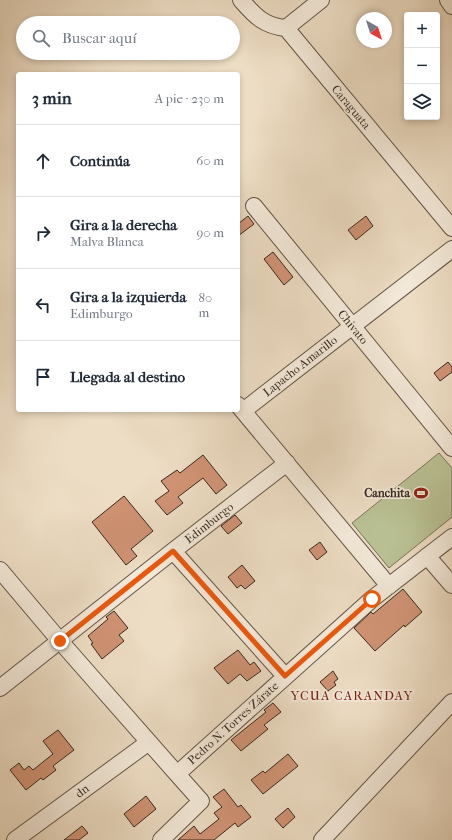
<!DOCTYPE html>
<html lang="es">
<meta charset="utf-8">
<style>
:root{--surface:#fff;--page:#f6f6f7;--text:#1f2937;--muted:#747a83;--line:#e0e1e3}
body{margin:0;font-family:"IM FELL French Canon",serif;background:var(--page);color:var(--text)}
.controls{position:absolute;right:12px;top:12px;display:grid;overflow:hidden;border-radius:4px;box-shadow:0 2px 6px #0003}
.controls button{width:36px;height:36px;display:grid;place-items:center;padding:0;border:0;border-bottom:1px solid var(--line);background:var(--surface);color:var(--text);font:20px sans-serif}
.compass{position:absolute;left:356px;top:12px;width:36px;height:36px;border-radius:50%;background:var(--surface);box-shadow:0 2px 6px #0003;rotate:141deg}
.stop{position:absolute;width:12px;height:12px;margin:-9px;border:3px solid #ea580c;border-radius:50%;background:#fff}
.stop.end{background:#ea580c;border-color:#fff;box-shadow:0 1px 4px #0008}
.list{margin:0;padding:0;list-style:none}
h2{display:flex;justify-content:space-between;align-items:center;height:52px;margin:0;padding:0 16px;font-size:17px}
h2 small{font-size:13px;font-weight:400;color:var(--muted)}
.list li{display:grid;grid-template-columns:26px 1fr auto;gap:12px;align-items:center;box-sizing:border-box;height:72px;padding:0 16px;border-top:1px solid var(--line)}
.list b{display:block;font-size:15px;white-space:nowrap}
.list p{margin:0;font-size:13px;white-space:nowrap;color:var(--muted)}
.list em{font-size:13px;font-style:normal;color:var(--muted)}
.icon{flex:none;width:22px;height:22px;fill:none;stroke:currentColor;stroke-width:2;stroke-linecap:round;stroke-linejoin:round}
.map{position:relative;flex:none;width:452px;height:840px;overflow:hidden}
.search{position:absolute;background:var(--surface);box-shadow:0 2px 6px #0003;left:16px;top:16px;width:224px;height:44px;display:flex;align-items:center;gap:10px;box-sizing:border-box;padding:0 14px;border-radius:22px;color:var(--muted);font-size:15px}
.panel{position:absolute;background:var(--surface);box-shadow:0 2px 6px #0003;left:16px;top:72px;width:224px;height:340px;border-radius:4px}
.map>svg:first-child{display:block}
.green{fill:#b9c194;stroke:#78755a}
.building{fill:#d09374;stroke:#37291f}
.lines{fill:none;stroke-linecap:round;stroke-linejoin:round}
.minor-casing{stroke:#645648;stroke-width:18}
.minor{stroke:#f3e9d9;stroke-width:16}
.route{stroke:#ea580c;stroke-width:5}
.labels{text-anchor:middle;stroke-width:3.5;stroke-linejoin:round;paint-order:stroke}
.street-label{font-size:12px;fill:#37291f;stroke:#f3e9d9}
.poi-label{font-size:12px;font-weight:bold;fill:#37291f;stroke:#f3e9d9;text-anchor:end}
.neighbourhood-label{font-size:13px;letter-spacing:1px;fill:#7a1f14;stroke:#f3e9d9}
</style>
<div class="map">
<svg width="452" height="840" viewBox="0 0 452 840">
<rect width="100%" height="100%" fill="#edddc4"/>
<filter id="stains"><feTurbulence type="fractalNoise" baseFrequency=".005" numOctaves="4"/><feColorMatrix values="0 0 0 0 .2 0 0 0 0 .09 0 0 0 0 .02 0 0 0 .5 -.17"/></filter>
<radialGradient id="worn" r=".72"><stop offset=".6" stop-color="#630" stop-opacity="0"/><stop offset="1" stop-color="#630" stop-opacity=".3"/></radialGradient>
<path class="green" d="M439,453L452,468V517L389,568L352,523Z"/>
<path class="building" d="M248,216L254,224L238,236V224Z
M366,216L373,226L356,240L348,230Z
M273,252L293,277L284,285L264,259Z
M448,362L452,367V372L440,381L434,373Z
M203,455L227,485L216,494L203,478L178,497L183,503L167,515L155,501L169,491L161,481L177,470L180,473Z
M124,496L153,531L131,549L137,556L126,565L92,522Z
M235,515L242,523L228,534L221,526Z
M320,542L327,552L317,560L309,550Z
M242,565L255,581L245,589L241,585L237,588L228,577Z
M403,589L422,612L405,627L404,625L375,651L354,628L371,612L373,614Z
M114,611L128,628L119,635L124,641L102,659L91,644L93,643L88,636L108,619L106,617Z
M238,650L250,665L254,662L261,671L247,681L240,674L228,684L214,668Z
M333,671L338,679L334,682L336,685L328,691L320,682Z
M273,703L281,712L264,725L268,729L241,751L231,740L266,712L264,710Z
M58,730L74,750L53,766L56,770L43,780L41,778L26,790L10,770L19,763L24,770L29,766L33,770L53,754L43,741Z
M288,754L298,766L263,794L251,780L263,771L265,773Z
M224,789L238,807L241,805L251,817L238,827L235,823L214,840H178L194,826L200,834L219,819L214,813L222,807L213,797Z
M146,796L156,809L134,827L124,814Z
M288,808L295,817L283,828L275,819Z
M82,826L88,833L79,840H64Z"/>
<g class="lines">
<defs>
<path id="minor" d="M241,0C255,16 264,26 286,28L452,228
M448,0L452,6
M286,28L321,0
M254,206L452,448
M238,405L389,586
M243,411L452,249
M173,551L285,676
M427,556L452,585
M0,570L60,641L177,774
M0,688L173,551L287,463
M15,840L149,742
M161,840L201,801L177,774L372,599L452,537
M322,840L452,702"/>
</defs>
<use href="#minor" class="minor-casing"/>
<use href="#minor" class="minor"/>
</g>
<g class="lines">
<path class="route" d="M60,641L173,551L285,676L372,599"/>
</g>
<defs>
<symbol id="stadium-bare" viewBox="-9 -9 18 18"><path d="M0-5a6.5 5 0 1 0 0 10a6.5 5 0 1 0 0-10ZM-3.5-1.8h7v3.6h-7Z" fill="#8f2418" stroke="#f3e9d9" stroke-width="2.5" paint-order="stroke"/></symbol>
</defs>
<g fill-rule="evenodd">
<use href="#stadium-bare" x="411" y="483" width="20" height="20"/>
</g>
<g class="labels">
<g class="street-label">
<text transform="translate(351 107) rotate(50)" y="4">Caraguata</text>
<text transform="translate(353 327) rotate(51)" y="4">Chivato</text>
<text transform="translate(300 366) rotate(-38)" y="4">Lapacho Amarillo</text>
<text transform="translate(209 523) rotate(-38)" y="4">Edimburgo</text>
<text transform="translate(233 723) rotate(-42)" y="4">Pedro N. Torres Zárate</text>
<text transform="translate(82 791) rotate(-36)" y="4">dn</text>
</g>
<g class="poi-label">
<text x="410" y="497">Canchita</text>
</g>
<g class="neighbourhood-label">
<text x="352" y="700">YCUA CARANDAY</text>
</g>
</g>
<rect width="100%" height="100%" filter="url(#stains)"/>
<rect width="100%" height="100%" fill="url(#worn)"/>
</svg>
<div class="controls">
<button>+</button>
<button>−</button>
<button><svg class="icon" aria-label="layers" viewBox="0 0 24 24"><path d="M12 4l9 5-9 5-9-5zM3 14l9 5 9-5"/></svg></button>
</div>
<svg class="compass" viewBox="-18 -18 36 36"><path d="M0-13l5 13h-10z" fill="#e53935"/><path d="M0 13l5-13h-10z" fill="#747a83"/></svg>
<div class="stop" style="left:372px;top:599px"></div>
<div class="stop end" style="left:60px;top:641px"></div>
<div class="search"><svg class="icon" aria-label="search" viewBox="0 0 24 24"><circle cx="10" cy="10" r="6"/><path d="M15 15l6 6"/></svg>Buscar aquí</div>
<section class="panel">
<h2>3 min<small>A pie · 230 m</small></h2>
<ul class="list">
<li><svg class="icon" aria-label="ahead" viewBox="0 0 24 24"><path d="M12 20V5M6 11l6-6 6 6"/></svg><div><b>Continúa</b></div><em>60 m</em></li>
<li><svg class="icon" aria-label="right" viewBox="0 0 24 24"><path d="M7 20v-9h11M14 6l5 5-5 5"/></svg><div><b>Gira a la derecha</b><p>Malva Blanca</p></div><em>90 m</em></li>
<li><svg class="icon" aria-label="left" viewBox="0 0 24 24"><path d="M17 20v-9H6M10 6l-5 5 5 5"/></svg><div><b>Gira a la izquierda</b><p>Edimburgo</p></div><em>80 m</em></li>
<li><svg class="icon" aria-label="arrive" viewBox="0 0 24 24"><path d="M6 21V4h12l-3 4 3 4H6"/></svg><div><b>Llegada al destino</b></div></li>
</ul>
</section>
</div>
